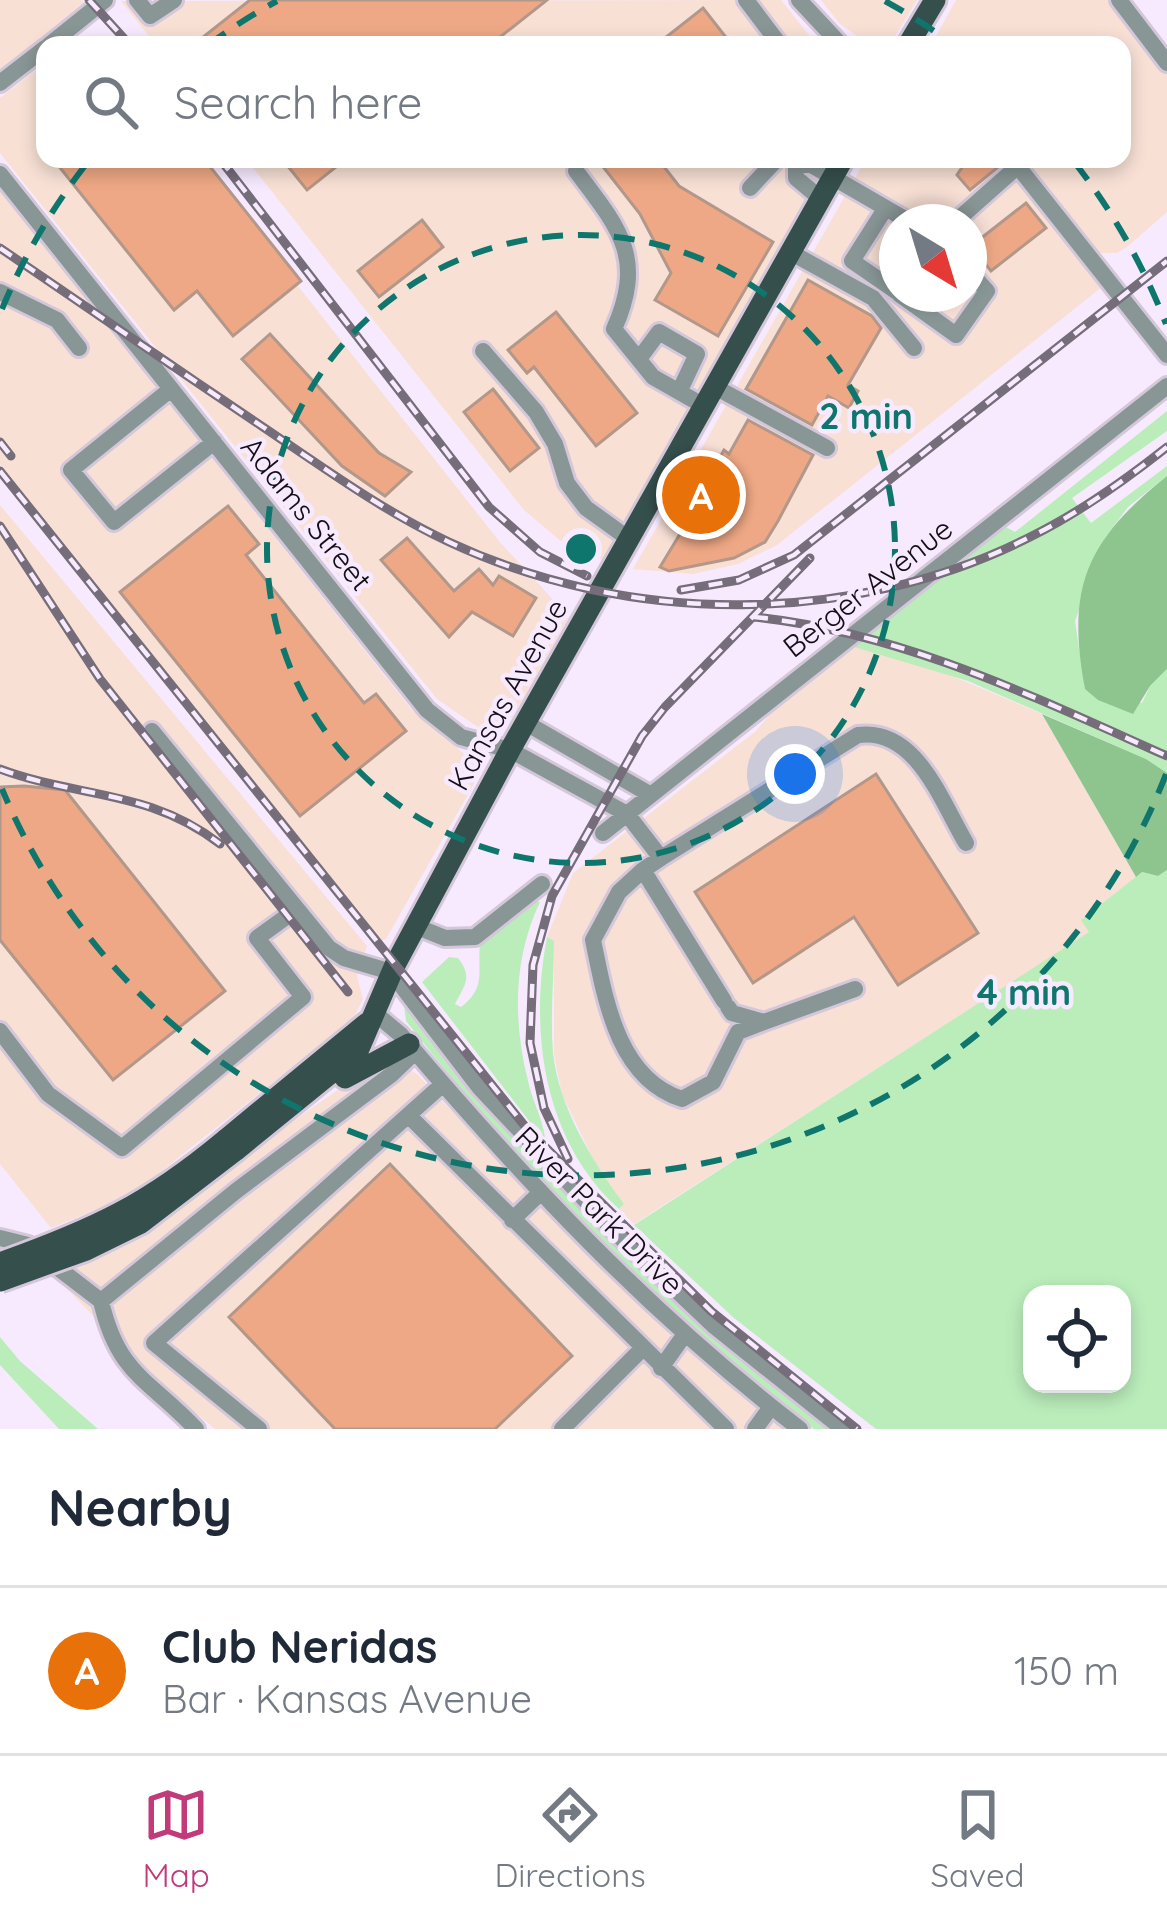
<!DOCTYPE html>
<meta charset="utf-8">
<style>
:root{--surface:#fff;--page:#f6f6f7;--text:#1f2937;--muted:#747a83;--line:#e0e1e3;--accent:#c13a7a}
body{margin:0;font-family:Quicksand,sans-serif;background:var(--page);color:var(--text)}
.controls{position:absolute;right:36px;bottom:36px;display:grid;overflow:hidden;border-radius:24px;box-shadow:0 6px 18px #0003}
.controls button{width:108px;height:108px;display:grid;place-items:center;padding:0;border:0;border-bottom:3px solid var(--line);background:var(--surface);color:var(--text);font:60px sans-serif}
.compass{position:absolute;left:879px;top:204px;width:108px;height:108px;border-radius:50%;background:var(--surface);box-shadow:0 6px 18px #0003;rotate:142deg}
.you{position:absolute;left:795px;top:774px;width:42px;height:42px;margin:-30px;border:9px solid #fff;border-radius:50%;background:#1a73e8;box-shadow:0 0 0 18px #1a73e833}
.badge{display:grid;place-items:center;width:78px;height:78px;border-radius:50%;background:var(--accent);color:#fff;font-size:39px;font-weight:700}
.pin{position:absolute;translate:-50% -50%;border:6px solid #fff;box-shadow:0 3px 12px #0006}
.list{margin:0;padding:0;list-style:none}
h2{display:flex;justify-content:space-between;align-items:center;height:156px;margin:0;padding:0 48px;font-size:51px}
h2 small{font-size:39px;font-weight:400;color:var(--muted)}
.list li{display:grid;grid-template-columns:78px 1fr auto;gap:36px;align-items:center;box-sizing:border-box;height:168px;padding:0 48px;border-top:3px solid var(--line)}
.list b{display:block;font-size:45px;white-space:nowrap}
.list p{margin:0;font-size:39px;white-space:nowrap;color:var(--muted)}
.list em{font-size:39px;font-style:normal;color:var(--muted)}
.icon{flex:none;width:66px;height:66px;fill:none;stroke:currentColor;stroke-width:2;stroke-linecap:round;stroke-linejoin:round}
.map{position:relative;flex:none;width:1167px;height:1429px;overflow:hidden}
.search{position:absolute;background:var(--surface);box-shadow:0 6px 18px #0003;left:36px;right:36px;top:36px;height:132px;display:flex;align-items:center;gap:30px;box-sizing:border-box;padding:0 42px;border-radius:24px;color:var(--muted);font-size:45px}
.sheet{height:324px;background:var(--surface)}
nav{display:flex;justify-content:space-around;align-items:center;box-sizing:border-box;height:168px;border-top:3px solid var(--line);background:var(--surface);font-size:33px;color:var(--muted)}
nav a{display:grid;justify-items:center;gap:6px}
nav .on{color:var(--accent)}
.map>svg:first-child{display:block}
.industrial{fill:#f8e0d5;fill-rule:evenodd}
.green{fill:#bbedbb;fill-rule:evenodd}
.forest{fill:#8ec58f}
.building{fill:#eea885;stroke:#b2978b;stroke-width:3}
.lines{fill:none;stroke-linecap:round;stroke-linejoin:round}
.minor-casing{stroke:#d3c7d9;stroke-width:22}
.major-casing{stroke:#d3c7d9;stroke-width:27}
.minor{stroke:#889695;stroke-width:16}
.major{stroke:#354f4c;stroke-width:21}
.rail-casing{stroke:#756d7a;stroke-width:9}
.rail{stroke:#f7eafe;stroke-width:4.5;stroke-dasharray:14;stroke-linecap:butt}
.major-bridge-casing{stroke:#d3c7d9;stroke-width:27;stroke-linecap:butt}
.major-bridge{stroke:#354f4c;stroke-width:21}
.ring{fill:none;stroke:#0f766e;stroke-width:6;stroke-dasharray:21 15}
.labels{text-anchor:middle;stroke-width:9;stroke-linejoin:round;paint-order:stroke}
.street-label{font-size:30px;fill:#140f17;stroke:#f7eafe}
.centre{fill:#0f766e;stroke:#f7eafe;stroke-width:6}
.ring-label{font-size:36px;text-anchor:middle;font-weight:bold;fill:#0f766e;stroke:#f7eafe;stroke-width:9;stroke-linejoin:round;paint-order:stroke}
</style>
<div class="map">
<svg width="1167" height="1429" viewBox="0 0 1167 1429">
<rect width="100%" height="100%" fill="#f7eafe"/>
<path class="industrial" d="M0,0H81L86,3L0,72Z
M781,0L817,45H156L121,1Z
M821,0H917L890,45H870L840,24Z
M956,0H1109L1155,59L1167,51V212L1127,247L1117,253H1095L1022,159H1122V45H931Z
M45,63V159H198L499,541L569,617L512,718L500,729L482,730L437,699L0,153V98Z
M246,159H829L602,560L562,542L524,510Z
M866,159H999L1102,287L777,545L738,564L693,574L633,569ZM897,222H969V294H897Z
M0,190L411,709L476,764L474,784L386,939L381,941L0,464Z
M0,505L367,946L357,976L363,999L353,1019L130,1196L51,1228L0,1164Z
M854,647L938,670L1042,714L1136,877L1082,919L1090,932L634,1224L619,1209L623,1204L592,1157L562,1094L554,1055V942L547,937L573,873L756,731L770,714Z
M375,1064L408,1068L418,1075L594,1262L705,1364L784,1429H215L149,1374L49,1270L145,1233L180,1210L260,1144Z"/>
<path class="green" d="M1167,411V431L1072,498L1091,523L1167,466V476L1128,507L1105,538L1075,621L1085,689L1142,703L1150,686L1167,669V773L1146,759L968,681L854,647L1006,527L1015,532Z
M1167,870V1429H876L734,1318L634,1225L1089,932L1081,920L1142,872L1158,876ZM1032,1294H1122V1384H1032Z
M534,901L540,902C513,959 513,1021 528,1081C532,1100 542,1117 545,1137L540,1135L422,982L449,957L458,958C473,977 465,985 455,1004L461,1007C487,987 477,971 480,944Z
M547,937L554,941C554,978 550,1016 553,1053C559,1108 592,1160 624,1204L619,1209C543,1141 529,1031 547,937Z
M404,1005L471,1088L582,1210L693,1315L832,1429H814L782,1406C641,1287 520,1167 406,1021Z
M0,1337L20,1361L98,1429H59L0,1365Z"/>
<path class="forest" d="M1167,476V669L1150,686L1133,714L1098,700L1085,689C1066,587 1086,541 1167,476Z
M1042,714L1146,759L1167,773V870L1158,876L1142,872L1136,877Z"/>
<path class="building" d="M250,0H547L490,45H193Z
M703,8L732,45H671L665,38Z
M53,159H204L301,281L233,336L197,291L174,310Z
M282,159H346L307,190Z
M597,159H658L679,186L773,242L718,336L655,300L671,273L640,214Z
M950,159H990L997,168L970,190L957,175L963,166Z
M1026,203L1046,228L991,271L971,246Z
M422,220L443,247L379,297L358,271Z
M808,280L872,316L881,328L848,385L858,391L849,408L828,396L812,425L746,389Z
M556,312L637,413L596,446L534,367L527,373L508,350Z
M270,334L379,453L411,472L385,496L342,466L242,359Z
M493,389L539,448L510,471L464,412Z
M748,420L813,455L778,521L765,542L734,558L669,571L660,567L692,514L682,509L700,478L706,481L724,450L729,454Z
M228,506L259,544L246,555L364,703L376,694L406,731L300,816L120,592Z
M407,538L454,591L479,569L493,585L499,576L536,598L513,636L472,612L449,637L381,560Z
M876,774L978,933L898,985L854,917L753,983L695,892Z
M24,786L65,790L225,991L113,1080L0,940V787Z
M390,1164L572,1356L495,1429H335L229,1317Z"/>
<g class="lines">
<defs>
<path id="minor" d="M137,0L150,16L174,0
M746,0L780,45
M799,0L841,45
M1119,0L1167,63
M49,45L105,0
M0,83L45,48
M1012,159L1167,355
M576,171C619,228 646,257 614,329L653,377L704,406
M0,174L427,710L461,737L510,750L627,814L661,858
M750,188L777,159
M821,199L796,178V168L808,163L910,222
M885,209L852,261L897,292
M955,222L1018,166
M790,252L873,298L914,348
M0,292L57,320L79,348
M899,294L956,335L987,291L969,271
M483,351L536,412L555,444L567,483L586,508L629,539
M639,359L659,332L697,354L679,392
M715,387L827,448
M171,389L71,470L114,522L214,442
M526,723L651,795
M152,731L329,948L344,958L391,972L479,1087L619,1236L714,1326L843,1429
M603,833L1167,386
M643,870L619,892L593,940C605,998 617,1078 682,1099L713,1082L738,1032L764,1022
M415,926L445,938L475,937L542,884
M724,1001L643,870L661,858L858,735C916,727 941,801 966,843
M728,1007L732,1013L764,1022L855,989
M376,1014L401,1035C524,1180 649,1313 800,1429
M0,1031L48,1094L122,1148L303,997L257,938L297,909
M409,1116L726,1429
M512,1220L539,1194
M0,1238L28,1245L101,1301
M101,1301L236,1191L392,1074L415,1052
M101,1301C118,1375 149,1379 196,1429
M661,1368L685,1334
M259,1429L154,1343L443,1084
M562,1429L642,1349
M755,1429L771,1407"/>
<path id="major" d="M908,45L935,0
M345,1078L409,1044
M225,1140L367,1023
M235,1151L358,1051L395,965L510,750L843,159"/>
</defs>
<use href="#minor" class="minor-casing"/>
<use href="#major" class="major-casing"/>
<use href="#minor" class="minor"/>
<use href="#major" class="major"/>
<defs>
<path id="rail" d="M89,0L130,45
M220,159L489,507L540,552L587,576
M0,248C88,308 175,368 263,427C324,468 383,511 449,542C629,626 852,627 1030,537C1079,513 1124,481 1167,447
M0,442L11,456
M0,471L528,1130L711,1311L857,1429
M0,526L100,679L348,992
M681,590L739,580L794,555L1167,261
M754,617C901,632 1034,697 1167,756
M0,769C77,798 149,789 220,844
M568,1159L544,1108L530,1043L533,965L552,896L642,736L665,707L810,558"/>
</defs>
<use href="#rail" class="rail-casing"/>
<use href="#rail" class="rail"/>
<defs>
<path id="major-bridge" d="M0,1263C95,1229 147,1205 225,1140
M0,1281L86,1250L141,1223L235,1151"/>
</defs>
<use href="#major-bridge" class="major-bridge-casing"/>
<use href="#major-bridge" class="major-bridge"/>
</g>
<g class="ring">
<circle cx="581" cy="549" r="314"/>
<path d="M1166 774A627 627 0 0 1 2 789M2 309A627 627 0 0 1 87 163M208 45A627 627 0 0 1 277 1M885 1A627 627 0 0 1 954 45M1075 163A627 627 0 0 1 1166 324"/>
</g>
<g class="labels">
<g class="street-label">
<text transform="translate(306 514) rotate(51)" y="10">Adams Street</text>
<text transform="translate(868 588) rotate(-38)" y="10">Berger Avenue</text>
<text transform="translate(508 695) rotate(-61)" y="10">Kansas Avenue</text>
<text transform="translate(599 1211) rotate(45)" y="10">River Park Drive</text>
</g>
</g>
<circle cx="581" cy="549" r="18" class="centre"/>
<g class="ring-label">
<text x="866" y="429">2 min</text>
<text x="1024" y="1005">4 min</text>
</g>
</svg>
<div class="controls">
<button><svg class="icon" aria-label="locate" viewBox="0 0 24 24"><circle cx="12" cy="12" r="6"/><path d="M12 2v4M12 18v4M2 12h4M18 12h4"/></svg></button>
</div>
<svg class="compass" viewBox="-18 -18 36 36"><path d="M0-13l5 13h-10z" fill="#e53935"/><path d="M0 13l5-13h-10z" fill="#747a83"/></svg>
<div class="you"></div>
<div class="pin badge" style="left:701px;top:495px;background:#e8710a">A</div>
<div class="search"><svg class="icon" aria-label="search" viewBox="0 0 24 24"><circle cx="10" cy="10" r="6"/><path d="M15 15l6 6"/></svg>Search here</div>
</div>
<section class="sheet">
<h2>Nearby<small></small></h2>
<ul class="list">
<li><span class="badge" style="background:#e8710a">A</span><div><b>Club Neridas</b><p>Bar · Kansas Avenue</p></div><em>150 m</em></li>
</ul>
</section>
<nav>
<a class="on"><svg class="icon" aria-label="map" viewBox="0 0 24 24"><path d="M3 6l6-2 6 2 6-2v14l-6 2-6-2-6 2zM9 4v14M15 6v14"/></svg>Map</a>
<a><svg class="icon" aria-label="directions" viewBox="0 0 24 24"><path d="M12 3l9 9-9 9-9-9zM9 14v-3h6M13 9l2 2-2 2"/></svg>Directions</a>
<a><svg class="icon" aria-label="saved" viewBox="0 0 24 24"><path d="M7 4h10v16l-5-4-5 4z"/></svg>Saved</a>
</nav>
